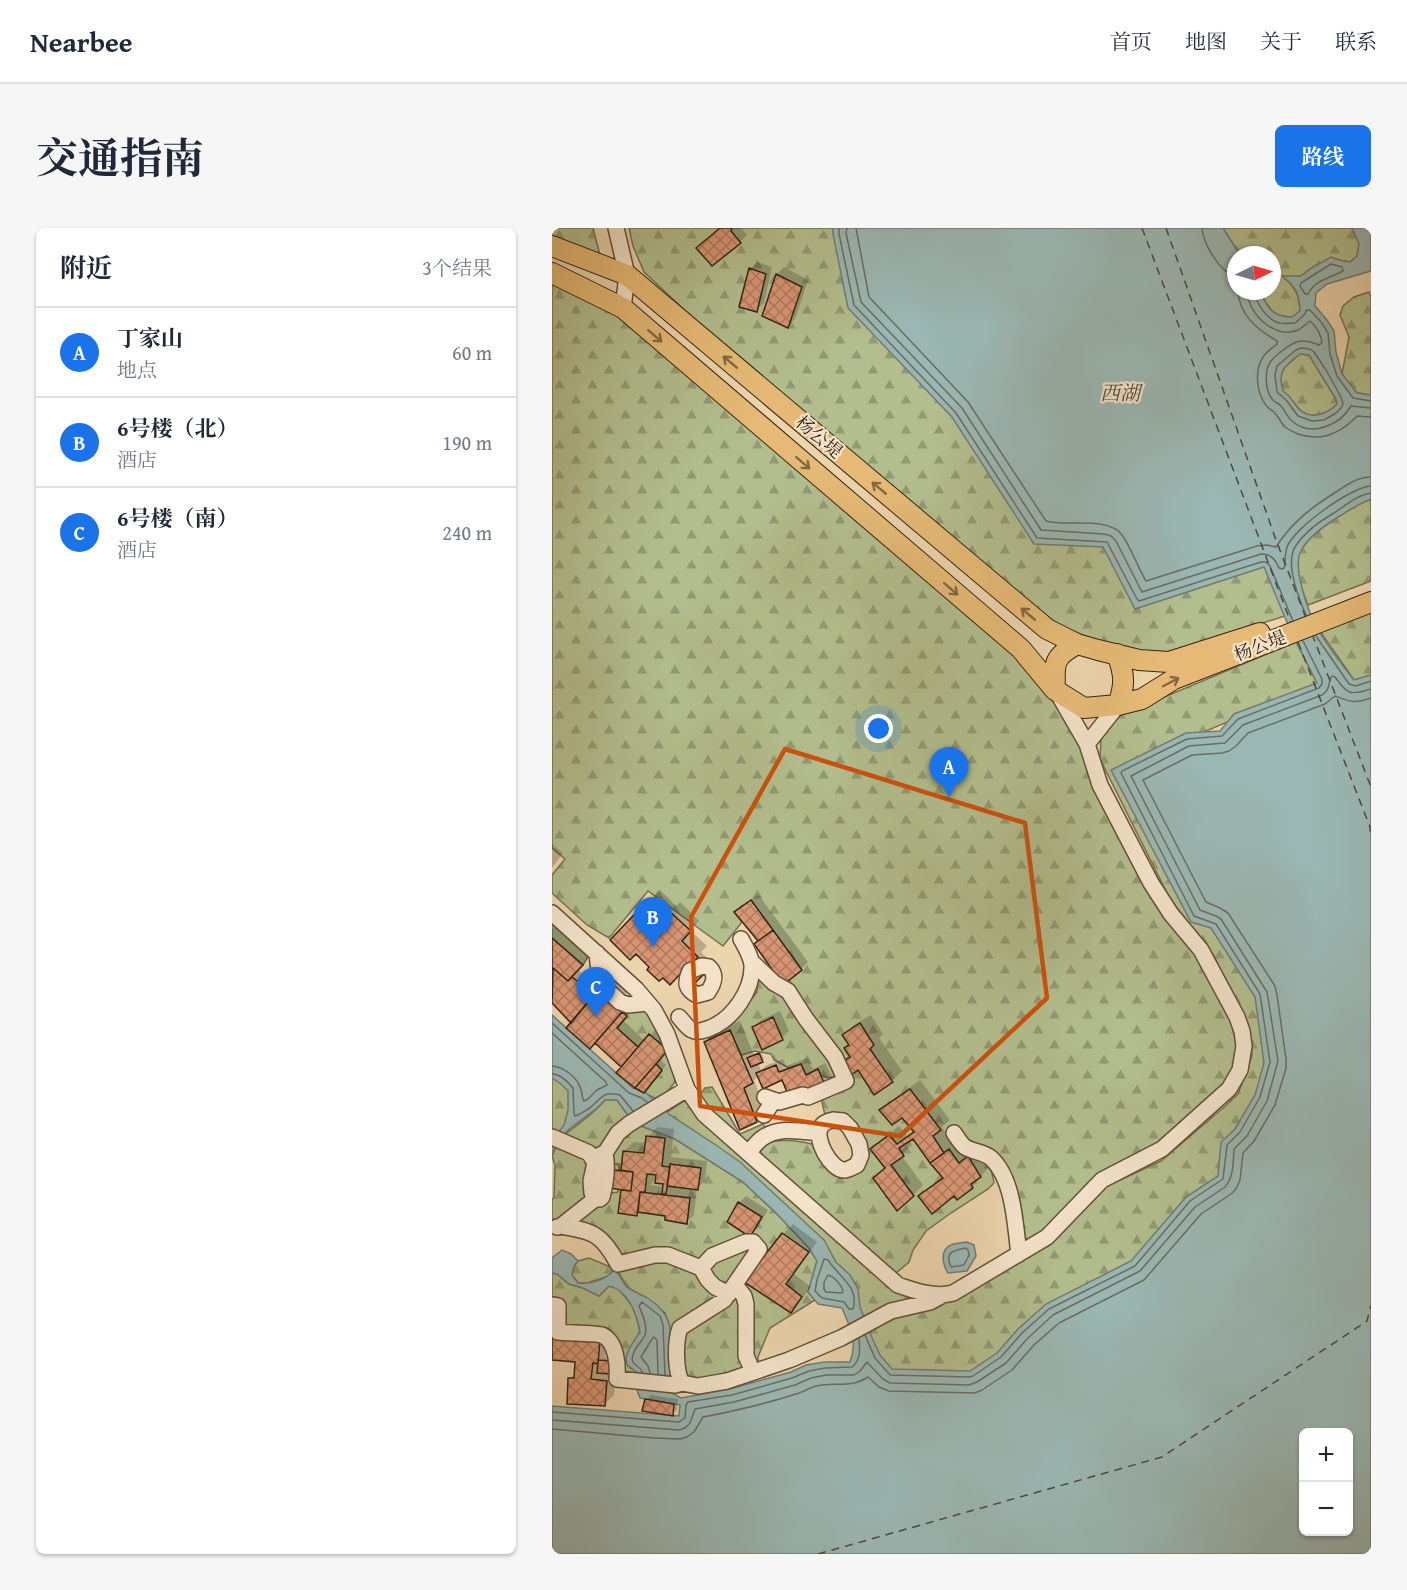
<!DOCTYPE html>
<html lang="zh">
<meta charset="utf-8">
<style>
:root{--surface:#fff;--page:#f6f6f7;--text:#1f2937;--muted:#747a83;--line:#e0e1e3;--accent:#1a73e8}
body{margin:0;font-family:"Gentium Book Plus","Noto Serif SC",serif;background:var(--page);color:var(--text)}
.controls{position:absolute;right:18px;bottom:18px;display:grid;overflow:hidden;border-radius:9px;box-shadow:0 2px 4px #0004}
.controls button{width:54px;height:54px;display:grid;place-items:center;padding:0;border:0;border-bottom:2px solid var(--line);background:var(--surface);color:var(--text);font:30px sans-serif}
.compass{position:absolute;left:675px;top:18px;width:54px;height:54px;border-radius:50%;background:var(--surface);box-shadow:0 2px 4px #0004;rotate:85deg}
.you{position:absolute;left:327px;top:501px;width:21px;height:21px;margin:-15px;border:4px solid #fff;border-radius:50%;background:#1a73e8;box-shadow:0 0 0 9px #1a73e833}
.badge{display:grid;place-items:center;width:39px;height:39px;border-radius:50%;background:var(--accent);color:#fff;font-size:20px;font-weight:700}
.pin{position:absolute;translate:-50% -50px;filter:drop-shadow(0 2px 3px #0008)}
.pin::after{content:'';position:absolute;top:32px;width:21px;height:18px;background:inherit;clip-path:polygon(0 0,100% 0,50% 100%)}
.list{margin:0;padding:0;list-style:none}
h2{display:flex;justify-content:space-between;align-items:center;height:78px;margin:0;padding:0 24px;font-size:26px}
h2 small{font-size:20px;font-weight:400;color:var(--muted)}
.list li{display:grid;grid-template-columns:39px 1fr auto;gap:18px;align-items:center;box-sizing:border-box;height:90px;padding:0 24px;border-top:2px solid var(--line)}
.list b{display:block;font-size:22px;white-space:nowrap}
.list p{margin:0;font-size:20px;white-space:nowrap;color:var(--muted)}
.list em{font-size:20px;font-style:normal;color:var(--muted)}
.map{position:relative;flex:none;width:819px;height:1326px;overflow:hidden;border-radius:9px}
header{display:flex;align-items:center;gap:36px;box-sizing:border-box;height:84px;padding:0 30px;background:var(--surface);border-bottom:2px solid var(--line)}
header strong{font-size:28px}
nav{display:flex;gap:33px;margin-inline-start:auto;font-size:21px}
.intro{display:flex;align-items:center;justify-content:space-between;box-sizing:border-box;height:144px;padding:0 36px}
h1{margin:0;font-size:42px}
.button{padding:15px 27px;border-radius:9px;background:var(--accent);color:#fff;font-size:21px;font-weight:700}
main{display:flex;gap:36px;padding:0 36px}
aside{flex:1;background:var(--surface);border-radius:9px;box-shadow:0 2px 4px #0004}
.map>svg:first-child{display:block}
.forest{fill:url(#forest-firs);stroke:#747150;stroke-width:1.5}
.water{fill:#9bb7b3;stroke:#727c72;stroke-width:1.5;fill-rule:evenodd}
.shadow{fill:#0003;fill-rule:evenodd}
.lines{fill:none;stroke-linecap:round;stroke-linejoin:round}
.shore{stroke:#686e62;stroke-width:1.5}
.ferry{stroke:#4e493a;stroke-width:1.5;stroke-dasharray:8 6;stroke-linecap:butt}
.building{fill:url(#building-cross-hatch);stroke:#352411;stroke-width:1.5}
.minor-casing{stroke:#635038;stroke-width:18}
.major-casing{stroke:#352411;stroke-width:22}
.minor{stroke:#f3e3ca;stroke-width:15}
.major{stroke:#e6ba76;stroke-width:20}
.oneway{stroke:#85683e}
.marked{fill:none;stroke:#cd510d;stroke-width:4.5;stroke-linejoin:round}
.labels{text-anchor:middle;stroke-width:4.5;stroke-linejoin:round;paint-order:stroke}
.street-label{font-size:18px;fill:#352411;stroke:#f3e3ca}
.water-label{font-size:20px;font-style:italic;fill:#4e493a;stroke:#f3e3ca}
</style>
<header>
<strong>Nearbee</strong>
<nav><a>首页</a><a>地图</a><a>关于</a><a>联系</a></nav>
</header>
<div class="intro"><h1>交通指南</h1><a class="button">路线</a></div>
<main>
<aside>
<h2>附近<small>3个结果</small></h2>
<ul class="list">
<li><span class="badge">A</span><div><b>丁家山</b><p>地点</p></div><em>60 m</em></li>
<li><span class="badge">B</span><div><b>6号楼（北）</b><p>酒店</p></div><em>190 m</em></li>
<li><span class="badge">C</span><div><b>6号楼（南）</b><p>酒店</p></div><em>240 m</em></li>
</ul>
</aside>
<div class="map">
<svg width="819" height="1326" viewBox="0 0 819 1326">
<defs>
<pattern id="forest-firs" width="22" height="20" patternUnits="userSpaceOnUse" patternTransform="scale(1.5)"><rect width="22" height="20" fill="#b3be8e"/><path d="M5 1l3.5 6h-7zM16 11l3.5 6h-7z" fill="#929a73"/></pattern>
<pattern id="building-cross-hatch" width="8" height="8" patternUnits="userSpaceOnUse" patternTransform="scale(1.5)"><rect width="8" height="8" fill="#d89674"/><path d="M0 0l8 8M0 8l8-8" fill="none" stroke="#b07a5e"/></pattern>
</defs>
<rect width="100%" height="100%" fill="#ecd4ad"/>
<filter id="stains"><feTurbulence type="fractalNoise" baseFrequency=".00333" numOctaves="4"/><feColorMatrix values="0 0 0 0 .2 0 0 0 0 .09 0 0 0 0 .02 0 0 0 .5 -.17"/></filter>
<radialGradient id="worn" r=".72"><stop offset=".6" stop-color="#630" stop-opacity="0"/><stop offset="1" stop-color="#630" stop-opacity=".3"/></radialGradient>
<path class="forest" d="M0,0H41L48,27L0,10Z
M77,0H289L714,334L736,387L613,426L556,418L503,395L171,118L92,44L81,18Z
M671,0H800L807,16L805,28L798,34L787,32L761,39L749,48L731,49C744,60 747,66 748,83L741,89C720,89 717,81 708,64L720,63V27H688Z
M0,53L63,82L82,96L465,422L487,451L524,509L538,546L590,645L628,705L647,727L679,789L685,820L682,837L675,852L643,885L609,915L548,948L493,1003L478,1011L471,1010C460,985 465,956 448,933C438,921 432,923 420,916C414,913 410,904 405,898L397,904C401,910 406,919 412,923C433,937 437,924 442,955L436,961L399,985L374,1003L361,1022L357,1034L343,1046L212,930L208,922L210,915C228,911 242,912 260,916C267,928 276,951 294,946C300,944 308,935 313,930C311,915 311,893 293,888C287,886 279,887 273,887L269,870L301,855L287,825L235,753L249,741L199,673L182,684L190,694L171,718L96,663L57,710L35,697L0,665V647L13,631L0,620Z
M817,64L819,69V167L805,165L790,146L797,109L788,87L791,78L802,69Z
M748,126L757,127L784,171L785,176C776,186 759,192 748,182C741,175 740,170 731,163C725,142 733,138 748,126Z
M819,271V353L756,377C750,364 741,336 748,323C758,304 800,278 819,271Z
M819,377V447L802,452L765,399Z
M744,414L765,455L562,543L662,696L707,772L712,835L706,867L668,949L582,1034L448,1125L411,1154L332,1141L258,1005L112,886L135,871L335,1055L410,1065L498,1017L553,959L609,933L671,880L686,866L700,828L699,810L662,728L618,671L548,531L549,509L569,487Z
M0,695L28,718L36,729L31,737L0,710Z
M206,745L237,769L283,838V848L278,850L269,848L266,841L254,847L249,836L237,840L222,832L219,826L203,823L189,827L178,802L157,811L155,806L174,799L185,790L205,764Z
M79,782L94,783L109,805L126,844L122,855L113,867L103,870L92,865L110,843L104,836L115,822L97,806L86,819L65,800L75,789L70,784Z
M0,838L12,847L19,860L20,887L10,909C24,897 42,886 53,872H65L75,886L80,890L64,903L48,923L42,924L9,911L0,902Z
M160,859L188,906L211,896L215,903L194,918L149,873L148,867L153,860Z
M89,898L123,911L191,954L224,985L257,1020L265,1033L256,1064L263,1072L218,1100L206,1129V1134L201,1132L183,1054L125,1099L124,1150H119L117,1096L113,1085L99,1073L75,1059L67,1045L35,1055H26L20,1047L22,1038L26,1033L37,1030L56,1038H64L29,994C33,982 46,980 56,974L59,965L66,964L67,937L60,935C59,924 67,912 75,904C79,901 84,899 89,898Z
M5,917L36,931V971L0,995V971L2,970L3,937L0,928Z
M0,1045L5,1046L17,1056L31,1060L47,1068L57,1058L66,1060L81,1079L86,1095L88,1104L76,1138L84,1144L85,1151L69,1149L65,1121L13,1100L0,1075Z
M185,1065L197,1142L159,1154L133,1152L128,1107Z"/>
<path class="water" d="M281,0H671L688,27H684V63H708C715,80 721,89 740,89L748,83C747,65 744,59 730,48H749L761,39L779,29L787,32L798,34L805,28L807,16L800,0H819V43L775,56L764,65L763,78L775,92L782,103L784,124L790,146L805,165L819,167V271C806,276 794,284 783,291C772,298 755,311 749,323C740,339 756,382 764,398C774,417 789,435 802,452L819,447V1326H0V1178L127,1188L128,1177L88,1170L85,1162L84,1144C84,1144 77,1138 76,1138C69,1128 83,1112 88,1104C85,1086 76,1062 57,1058L47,1068L31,1060L17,1056L5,1046L0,1045V1030L10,1022L19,1026L26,1033L22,1038L20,1047L26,1055C40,1056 53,1052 62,1042C69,1047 70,1055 76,1060C82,1064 91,1067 97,1071C121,1087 119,1102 119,1128C119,1140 116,1154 120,1165L129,1170L178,1161L239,1144L254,1137L273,1134H298C306,1113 298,1099 290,1080L266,1076L256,1064L265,1033L257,1020L224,985L191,954L123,911L89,898L75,886L65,872H53C40,888 17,896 6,914C3,918 2,924 0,928V913L12,897L16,882V863L9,856L0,850V787L81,860L93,864L118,887L161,915L188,934L272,1012L284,1034L298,1047L306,1061L308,1079L321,1112L328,1127L340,1141L418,1143L445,1125L466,1101L494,1076L579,1033L634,969L666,948L669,914L683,901L703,867L712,835L703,769L659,700L639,694L559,542L634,505L668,503L682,486L765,455L737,399L712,339L583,381L551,319L482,316L400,189L296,80L281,6ZM748,126L757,127L784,171L785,176C776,186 759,192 748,182C741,175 740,169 731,163C725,142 733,138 748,126ZM752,1204H796V1304H752Z
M415,1014L422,1017L424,1028L415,1043L396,1045C391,1037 387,1022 399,1017C403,1015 410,1015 415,1014Z"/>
<path class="shadow" d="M169,0H189L195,7L188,14Z
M205,34L220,39L212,75L204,82L198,41Z
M232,39L256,52L243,91L236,98L212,88L225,46Z
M0,616L11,625L0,640Z
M108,662L124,678L128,674L147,693L138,702L155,718L149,724L160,735L130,742L100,739L84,724L60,712Z
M206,666L256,734L249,741L207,713L184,684Z
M5,696L39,726L26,742L43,754L57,758L63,751L76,764L70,770L81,780L71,792L93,813L105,800L122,814L108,831L114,837L96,859H84L66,844L71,839L21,794L0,773V701Z
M228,783L237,803L230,810L202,799L209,792Z
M319,787L331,806L327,810L350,843L340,853L291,835L299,827L294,820L298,816L292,807L302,797Z
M188,793L202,827L209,824L212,831L206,835L209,842L213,838L231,831L234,838L256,830L261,841L273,835L280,849L272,856L207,847L202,852L214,883L205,893L153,814L163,804Z
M368,852L398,892L390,899L402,916L426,920L438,938L420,959L403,966L368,968L391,948L361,909L357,911L360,917L349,927L371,957L361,967L323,950L334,939L320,921L330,911L347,898L355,908L363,902L350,888L330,882L339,873Z
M105,899L122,901L119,929L155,933L153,953L145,960L142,987L134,994L114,986L88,982L85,986L68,984L71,961L51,958L61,934L71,935L72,923L82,914L95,915L96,909ZM79,922L100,925L99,928L79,925ZM112,937L125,939L112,940ZM105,950L113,955V959L98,957Z
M194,968L216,982L205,1000L198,1007L177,994L187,975Z
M241,996L265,1014L242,1046L259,1059L248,1073L238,1083L194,1054L231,1006Z
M3,1096L57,1103L56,1125L52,1128L63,1129L64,1143L62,1167L53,1176L18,1151L24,1145V1132L0,1130Z
M99,1167L126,1171L125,1182L120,1186L94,1172Z"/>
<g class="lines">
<path class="shore" d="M287,0V6L302,77L404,185L485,310L555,314L585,371L587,373L709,334H714L718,338L741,393
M295,0L294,5L309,74L410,180L489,302L552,306L559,308L564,313L590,364L709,326C719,326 723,331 727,340L731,341L733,338C733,332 733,325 735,319C742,300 799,259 819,258
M304,0L317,69L416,174L494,293C514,299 557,288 570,307C580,321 585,338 594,353L705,318L715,317L724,319C739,295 760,279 784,264C795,257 805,249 819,249
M650,0C651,16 668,44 684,49
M779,36L790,39L791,43C778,50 763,52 756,66H753L748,58L749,55Z
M686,63C687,87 706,102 725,113V116C720,120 714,124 711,129C703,141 704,162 712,174C714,179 718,181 722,184C726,188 729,195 733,199C737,202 741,204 746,206C769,214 789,205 805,188L819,189
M695,63C696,85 722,112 746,102C750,100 754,96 758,93C765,99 769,106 770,115L767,117C750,110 744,112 730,123C726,126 722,129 719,133C712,142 713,164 721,172C726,177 724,173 729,178C733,182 735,189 740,193C759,210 788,197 799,178L819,180
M702,63C704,75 715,92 727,95C732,96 738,95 743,95L752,87L755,82H758L770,95L776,105L778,126L785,148L801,170L819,173
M749,120L758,121L762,124L774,142L789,169L791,176L789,180L784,185L772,192L760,193L746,188L735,173L725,164L723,147L725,138L744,122Z
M754,387C747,371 733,336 743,319C752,305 768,293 782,285C793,278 805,267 819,265
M764,408L797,456L804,458L819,453
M0,795L77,865L90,870L95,874
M0,805L54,854L55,857L45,862L36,871L32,873C29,869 31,864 28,859C24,848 11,839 0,838
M0,846C9,846 16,854 21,860L22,885L23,888L26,887C31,884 38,881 42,876C53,866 53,864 68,867L81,883
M414,1020L416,1022L417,1027L412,1037L399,1039C392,1024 402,1022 414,1020Z
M272,1031L276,1032C286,1048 308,1059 301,1081H297L292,1074L270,1070L263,1063L265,1052Z
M276,1047C283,1049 288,1056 291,1062L290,1065L274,1064L272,1061V1054Z
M313,1107L323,1130L338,1147L417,1149L421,1148L449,1129L470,1105L497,1081L583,1038L638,973L671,951L675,917L688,904L708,869L718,834L708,766L664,696L642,688L569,545L570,543L635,511L670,508L686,491L767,460L770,456V451L751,413
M91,1145C88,1138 83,1138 81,1134C77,1125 90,1114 93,1107C96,1098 90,1086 87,1078L90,1074L108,1088L111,1097L113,1147
M98,1145L96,1138L89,1129L100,1111L102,1109L105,1112L106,1146
M0,1184L127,1194L133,1190L134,1177L136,1174L180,1167L240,1150L257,1143L273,1140L300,1139C309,1132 308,1121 307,1111
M0,1192L127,1202L133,1200L138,1195L143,1181L182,1174L243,1157L259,1150L274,1147H302L308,1143L315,1134L331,1151L338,1155L417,1157L425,1154L454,1135L475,1111L501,1087L588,1043L643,979L673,959C682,949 681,934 682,921L695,908L715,873L726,833L715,764L669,691L664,688L648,682L579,548L637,518L673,515L691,497L770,467C780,460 775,454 780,448L783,449C795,466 798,468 819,461
M0,1201L102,1210L128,1211L135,1209L142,1204L151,1189C183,1183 213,1176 244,1166C250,1165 255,1161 261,1159C281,1152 296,1162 316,1149L327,1159L337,1163L423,1165L430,1162L460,1142L482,1117L507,1095L592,1052L649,986L679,966L684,961L688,952L691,925L702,913L723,877L734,840V831L725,767L723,758L676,685L668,680L654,674L591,552L640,527L670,525L677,523L684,518L696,505L773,476L783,468C799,474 802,476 819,470"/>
<path class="ferry" d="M590,0L739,395
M614,0L724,312L754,390
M760,406L819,559
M746,414L818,599L819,609
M266,1326L610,1229L815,1093L819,1077"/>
</g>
<path class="building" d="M168,0H180L179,3L189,15L160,38L144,20Z
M197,40L214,46L205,84L187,79Z
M224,46L250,59L236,100L210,88Z
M97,671L113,686L117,683L139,703L130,713L146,729L140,735L152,746L142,756L130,744L118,757L111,750L107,753L95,742L97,739L84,726L78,732L58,712Z
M199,672L221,702L206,713L182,684Z
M221,702L250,742L231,757L202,716Z
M0,710L31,737L16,753L1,740L0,741Z
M1,740L16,753L20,749L34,760L39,755L46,762L19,795L0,775Z
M46,762L70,784L38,821L14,800Z
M70,784L75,788L65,800L86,819L69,839L43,815Z
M221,789L231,812L210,822L200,799Z
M308,795L322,817L318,821L341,854L322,867L306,842L298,848L289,834L298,829L292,820L297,817L290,807Z
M178,802L201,855L192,860L205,894L188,902L152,814Z
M97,806L116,822L83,860L64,845Z
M207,825L211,834L199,839L195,830Z
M104,836L110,842L92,865L83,860Z
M249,836L254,847L266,841L273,857L237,869L230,852L211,861L204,845L224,837L227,844Z
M358,861L389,902L381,908L392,925L378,935L361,911L347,920L352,928L339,937L362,968L345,983L321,950L333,940L318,921L337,907L345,916L362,904L350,890L340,897L327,882Z
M94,908L113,910L110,938L118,939L114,966H110L111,956L103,955L104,947L95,946L93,964H88L85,988L66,985L69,962L79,963L81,944L69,942L71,923L92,925Z
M397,921L407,935L416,928L429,949L419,956L421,960L405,972L402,968L380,986L366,968L391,950L378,935Z
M118,936L149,940L146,962L115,958Z
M52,941L81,944L79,963L49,959Z
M88,964L138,970L135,996L113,992V988L86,984Z
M186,974L210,989L198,1009L175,994Z
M230,1005L257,1024L234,1056L250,1069L239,1085L192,1054Z
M0,1106L48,1112L46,1136L41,1135L39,1151L55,1153L53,1178L15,1176L16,1150H22L23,1134L0,1132Z
M46,1132L59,1133L58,1146L45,1145Z
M93,1171L122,1176L121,1188L90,1183Z"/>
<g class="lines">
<defs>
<path id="minor" d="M64,0L75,47L71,80
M535,516L566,477
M0,685L84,761L102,782L115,806L135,861L152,886L346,1057C363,1063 383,1070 401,1065L495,1009L550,952L610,921L677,861L688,842L692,818L690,803L685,789L649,722L619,686L599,655L548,557L535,516L505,464
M45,725L48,753L53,760L68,774L76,777L96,775
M200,734L222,755L236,763L254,791L283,829L294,853L256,869L251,867L227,874L213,869
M150,738L157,739C165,747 162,755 156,764L145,767C133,761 133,754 138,743Z
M127,789C131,793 135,800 140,802C146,805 153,802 158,800C181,791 201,762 200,737C199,728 193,718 189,711
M212,887L222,872
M281,892L291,893L298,900L307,916L309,927L305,937C301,939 296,942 292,942C279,942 261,910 269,899C271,895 276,893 281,892Z
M402,905C405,909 409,916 413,919C421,924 432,924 439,930C462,951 463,997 467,1026
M0,909L37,925L43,935
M53,925C56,941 54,954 50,969L48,971H43L40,965L39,953L43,935L48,927L53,925L66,905L77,896L135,861
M196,925C200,921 204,915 209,911C226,898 248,903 267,905
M9,998C41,1003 50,1006 66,1036L103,1027H116L149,1040L156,1052L163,1059L177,1066
M5,999L9,998L43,971
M149,1040L160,1028L194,1014H201L207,1021L172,1072L128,1100C123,1113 123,1143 130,1155L146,1158L175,1153L237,1132L289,1110L339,1083L378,1074L389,1068
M183,1057L192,1068L194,1076V1128L201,1144
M0,1077L6,1078V1104C14,1105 44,1105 50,1107C65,1114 66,1138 65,1151L123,1157L130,1155"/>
<path id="major" d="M0,18L75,47L495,401L525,416L546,422L587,432L617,434L708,405
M0,45L71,80L469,421L503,462L532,480L566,477L590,471L622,451L819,374
M565,426C573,447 573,457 566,477
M503,462C502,435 501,429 525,416"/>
</defs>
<use href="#minor" class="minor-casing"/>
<use href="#major" class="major-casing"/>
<use href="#minor" class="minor"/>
<use href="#major" class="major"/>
</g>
<defs><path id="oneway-shaft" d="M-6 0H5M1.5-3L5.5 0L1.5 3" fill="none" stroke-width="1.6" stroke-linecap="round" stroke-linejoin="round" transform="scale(1.5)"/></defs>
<g class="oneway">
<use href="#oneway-shaft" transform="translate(103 108) rotate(41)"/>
<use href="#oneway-shaft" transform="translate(178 134) rotate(-140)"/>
<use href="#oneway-shaft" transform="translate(251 235) rotate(41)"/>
<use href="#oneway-shaft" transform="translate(327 260) rotate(-140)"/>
<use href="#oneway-shaft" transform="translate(399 361) rotate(41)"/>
<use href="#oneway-shaft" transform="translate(476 386) rotate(-140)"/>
<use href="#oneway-shaft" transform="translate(619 454) rotate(-28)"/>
</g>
<path class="marked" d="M233,521L473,595L495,770L348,908L148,878L139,689Z"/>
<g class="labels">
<g class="street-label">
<text transform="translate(267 209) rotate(40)" y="6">杨公堤</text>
<text transform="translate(708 418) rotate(-21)" y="6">杨公堤</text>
</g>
<g class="water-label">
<text x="568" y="172">西湖</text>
</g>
</g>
<rect width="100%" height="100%" filter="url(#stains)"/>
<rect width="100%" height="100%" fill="url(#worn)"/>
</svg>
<div class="controls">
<button>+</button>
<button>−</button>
</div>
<svg class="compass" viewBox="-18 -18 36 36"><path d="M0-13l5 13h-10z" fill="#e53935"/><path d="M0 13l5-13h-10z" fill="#747a83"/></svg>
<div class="you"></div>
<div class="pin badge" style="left:397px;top:569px">A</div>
<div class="pin badge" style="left:101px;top:719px">B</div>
<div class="pin badge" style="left:44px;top:789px">C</div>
</div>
</main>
